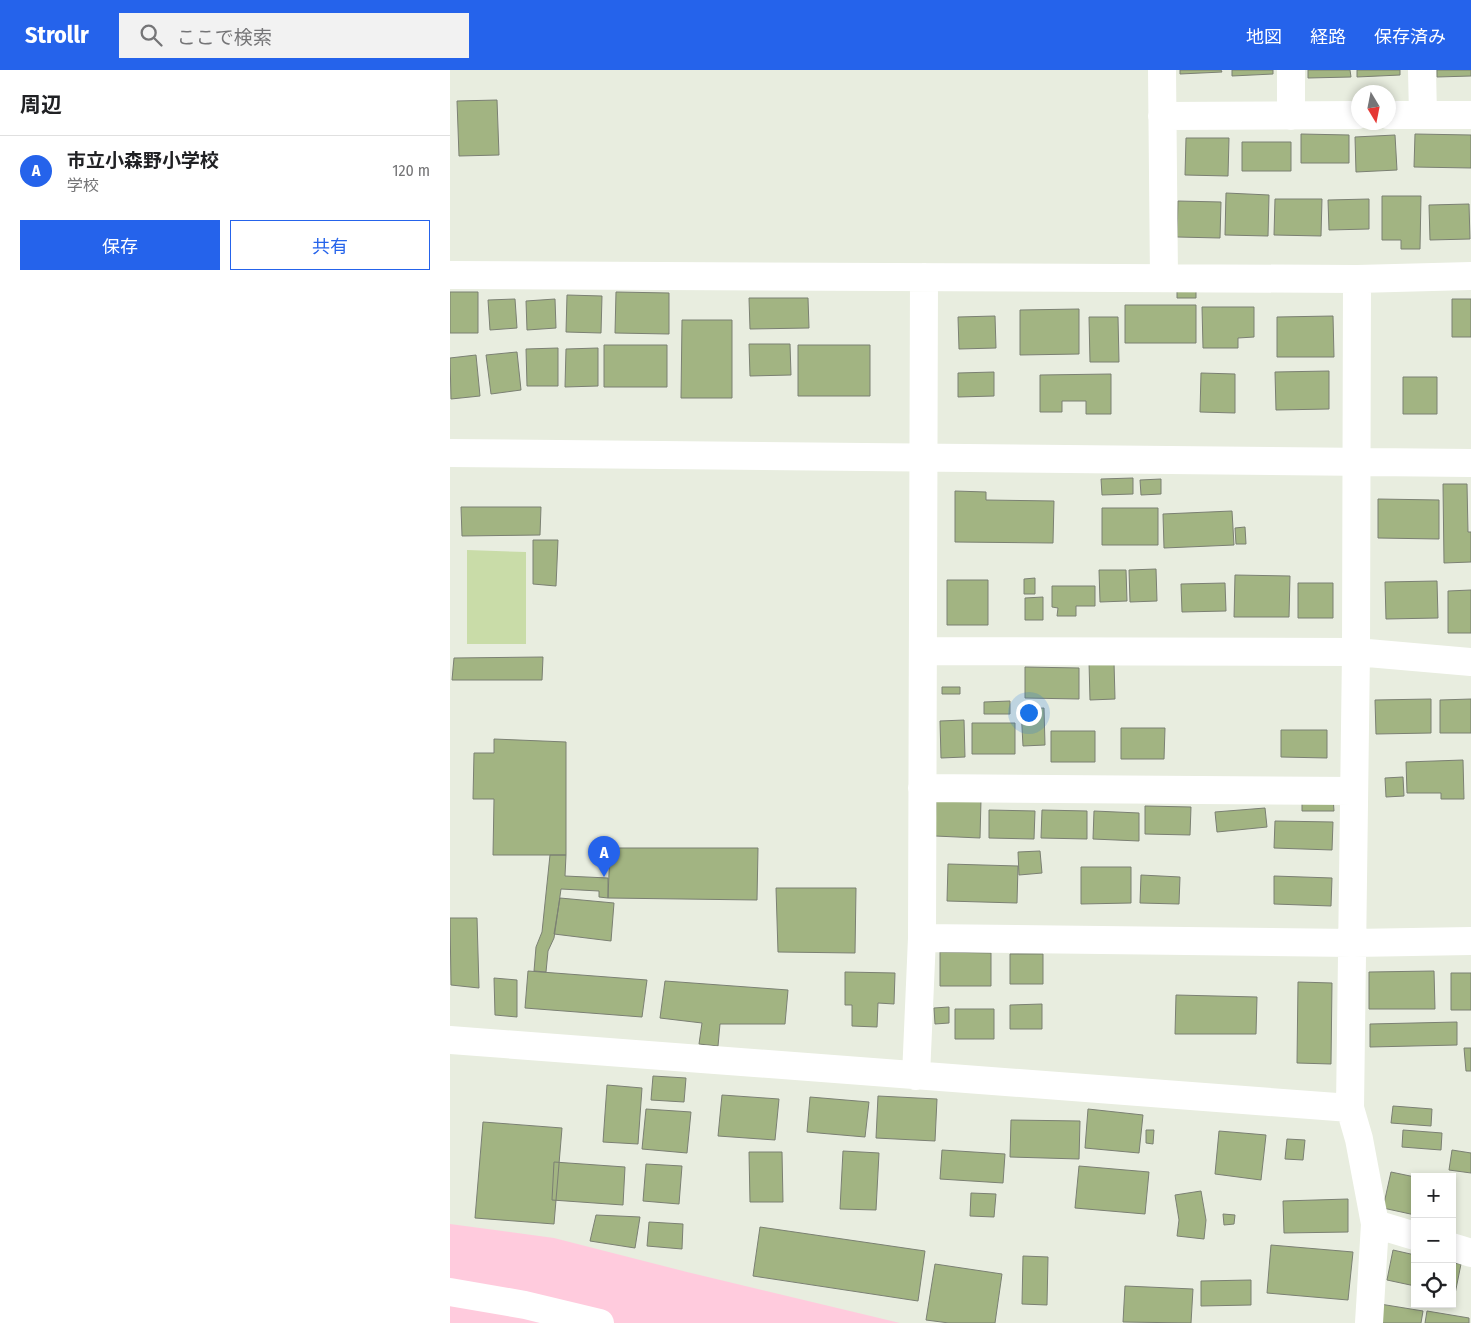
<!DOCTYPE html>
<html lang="ja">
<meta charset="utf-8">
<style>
:root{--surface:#fff;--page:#f2f2f2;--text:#202124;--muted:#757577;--line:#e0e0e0;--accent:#2563eb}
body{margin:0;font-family:"Fira Sans Condensed","Noto Sans JP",sans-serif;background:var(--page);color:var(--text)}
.controls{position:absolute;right:15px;bottom:15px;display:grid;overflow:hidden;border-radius:0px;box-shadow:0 2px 8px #0003}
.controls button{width:45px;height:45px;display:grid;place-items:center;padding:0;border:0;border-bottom:1px solid var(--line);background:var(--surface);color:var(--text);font:25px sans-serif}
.compass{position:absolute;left:901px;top:15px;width:45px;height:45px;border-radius:50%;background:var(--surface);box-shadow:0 2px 8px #0003;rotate:170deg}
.you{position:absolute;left:578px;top:642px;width:18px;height:18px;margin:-12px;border:4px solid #fff;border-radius:50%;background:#1a73e8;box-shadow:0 0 0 8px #1a73e833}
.badge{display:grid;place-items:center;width:32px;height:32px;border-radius:50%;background:var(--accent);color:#fff;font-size:16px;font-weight:700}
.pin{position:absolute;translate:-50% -41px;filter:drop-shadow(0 1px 2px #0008)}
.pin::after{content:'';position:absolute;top:26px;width:18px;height:15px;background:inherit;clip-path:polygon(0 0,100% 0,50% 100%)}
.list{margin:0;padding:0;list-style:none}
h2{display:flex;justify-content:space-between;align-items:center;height:65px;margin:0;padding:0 20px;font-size:21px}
h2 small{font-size:16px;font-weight:400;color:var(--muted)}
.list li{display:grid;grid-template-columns:32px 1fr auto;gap:15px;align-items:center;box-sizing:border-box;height:70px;padding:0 20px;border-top:1px solid var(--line)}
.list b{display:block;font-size:19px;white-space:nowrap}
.list p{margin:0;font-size:16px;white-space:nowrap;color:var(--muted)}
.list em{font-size:16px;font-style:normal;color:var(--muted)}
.actions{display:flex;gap:10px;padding:15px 20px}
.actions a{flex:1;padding:11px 0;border:1px solid var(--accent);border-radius:0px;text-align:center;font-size:18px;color:var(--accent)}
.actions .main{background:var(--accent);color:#fff}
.icon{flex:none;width:28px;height:28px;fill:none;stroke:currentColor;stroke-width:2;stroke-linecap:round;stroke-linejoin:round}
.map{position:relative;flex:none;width:1021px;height:1253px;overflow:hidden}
header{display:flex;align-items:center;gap:30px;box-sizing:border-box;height:70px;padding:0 25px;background:var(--accent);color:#fff}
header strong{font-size:24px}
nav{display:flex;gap:28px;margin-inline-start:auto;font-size:18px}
.search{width:350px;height:45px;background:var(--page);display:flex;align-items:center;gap:12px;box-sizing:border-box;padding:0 18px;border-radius:0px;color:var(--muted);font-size:19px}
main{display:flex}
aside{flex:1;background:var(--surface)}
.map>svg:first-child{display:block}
.green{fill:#ffcbdd}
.water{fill:#c9dca8}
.building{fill:#a2b482;stroke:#7b8073}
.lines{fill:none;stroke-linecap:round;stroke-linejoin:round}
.minor{stroke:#fff;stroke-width:28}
</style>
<header>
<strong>Strollr</strong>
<div class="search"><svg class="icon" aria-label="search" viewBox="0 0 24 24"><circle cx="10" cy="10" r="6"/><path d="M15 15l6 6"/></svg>ここで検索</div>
<nav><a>地図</a><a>経路</a><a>保存済み</a></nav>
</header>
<main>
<aside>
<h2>周辺<small></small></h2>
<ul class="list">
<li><span class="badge">A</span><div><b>市立小森野小学校</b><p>学校</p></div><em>120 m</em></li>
</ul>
<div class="actions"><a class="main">保存</a><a>共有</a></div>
</aside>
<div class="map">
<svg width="1021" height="1253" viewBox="0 0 1021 1253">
<rect width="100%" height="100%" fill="#e8eddf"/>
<path class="green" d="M0,1154L104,1168L237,1202L450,1253H0Z"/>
<path class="water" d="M17,480L76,482V574H17Z"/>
<path class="building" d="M730,0H771L772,2L730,4Z
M782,0H823V4L782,6Z
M858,0H900L901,7L858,8Z
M907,0H950V5L907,7Z
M987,0H1021V6L987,7Z
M47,30L49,85L9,86L7,31Z
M851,64L899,65V93H851Z
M965,64L1021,65V98L964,97Z
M945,65L947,100L906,102L905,67Z
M736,68H779L778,106L735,105Z
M792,72H841V101H792Z
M776,123L819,125L818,166L775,165Z
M932,126H971L970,179H951V170H932Z
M825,129H872L871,166L824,165Z
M919,129V159L879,160L878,130Z
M728,131L771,132L770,168L727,167Z
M1019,134L1020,169L980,170L979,135Z
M727,218H746V228H727Z
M0,222H28V263H0Z
M166,222L219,223V264L165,263Z
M117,225L152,226L151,263L116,262Z
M299,228H358L359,258L300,259Z
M65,229L67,258L40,260L38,230Z
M105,229L106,258L77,260L76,231Z
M1002,229H1021V267H1002Z
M675,235H746V273H675Z
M752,237H804V267L788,268V278H753Z
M629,239V284L570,285V240Z
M545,246L546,278L509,279L508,247Z
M883,246L884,287H827V247Z
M639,247H668L669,292H640Z
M232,250H282V328H231Z
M299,274H340L341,305L300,306Z
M154,275H217V317H154Z
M348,275H420V326H348Z
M108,278V316H77L76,279Z
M148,278V316L115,317L116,279Z
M67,282L71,320L41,324L36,285Z
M26,285L30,326L1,329L0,288Z
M879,301V339L826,340L825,302Z
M544,302V326L508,327V303Z
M751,303L785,304V343L750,342Z
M661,304V344H636V331H612V342H590V305Z
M953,307H987V344H953Z
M683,408V424L652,425L651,409Z
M711,409V424L691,425L690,410Z
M993,414H1017L1018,462H1021V492L994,493Z
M505,421L536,422V430L604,431L603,473L505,472Z
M928,429L989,430V469L928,468Z
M11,437H91L90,465L12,466Z
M652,438H708V475H652Z
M782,441L784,475L714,478L713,444Z
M795,457L796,474H786L785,458Z
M83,470H108L106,516L83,514Z
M706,499L707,531L680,532L679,500Z
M649,500H676L677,531L650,532Z
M785,505L840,506L839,547H784Z
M585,508V524H574V509Z
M497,510H538V555H497Z
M987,511L988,548L936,549L935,512Z
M775,513L776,541L732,542L731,514Z
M848,513H883V548H848Z
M602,516H645V536H626V546H607L608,538L602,537Z
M1021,520V563H998V521Z
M593,527V550H575V528Z
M93,587L92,610H2L4,588Z
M639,592H664L665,629L640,630Z
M575,597L629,598V629L575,628Z
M492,617H510V624H492Z
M981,629V663L926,664L925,630Z
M1021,629V663H990V630Z
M560,631V644H534V632Z
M594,638L595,675L573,676L571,639Z
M514,650L515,687L491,688L490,651Z
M522,653H565V684H522Z
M671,658H715L714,689H671Z
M831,660H877V688L831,687Z
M601,661H645V692H601Z
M44,669L116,672V785H43L44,729H23L24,683H44Z
M1013,690L1014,729H991V723H957L956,692Z
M953,707L954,726L936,727L935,708Z
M852,727H883L884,741H852Z
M486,729L531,730L530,768L485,766Z
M695,736L741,737L740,765L695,764Z
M815,738L817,757L767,762L765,742Z
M539,740L585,741L584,769L539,768Z
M592,740L637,741V769L591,768Z
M644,741L689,743V771L643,769Z
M825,751L883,752L882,780L824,778Z
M160,778H308L307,830L158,828Z
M590,781L592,803L569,805L568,782Z
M100,785H116L115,806L158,808V828L149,827V821L111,819L104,868L98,881L96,902L84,901L86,877L92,862Z
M498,794L568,796L567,833L497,831Z
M631,797H681V833L631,834Z
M691,805L730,807L729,834L690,833Z
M824,806L882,808L881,836L824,834Z
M326,818H406L405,883L328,882Z
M110,828L164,833L161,871L104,864Z
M0,848H27L29,918L1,915Z
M490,882L541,883V916H490Z
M560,884H593V914H560Z
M78,901L197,910L192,947L75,938Z
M984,901L985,939H919V902Z
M395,902L445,903L444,934L428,933L427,957L402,956V935H395Z
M1001,903H1021V940H1001Z
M44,908L67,910V947L45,945Z
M215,911L338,920L335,954H270L268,976L249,974L252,953L210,948Z
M848,912L882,913L881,994L847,993Z
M726,925L807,927L806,964H725Z
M592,934V959H560V935Z
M499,937V953L485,954L484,938Z
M505,939H544V969H505Z
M1007,952V975L920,977V954Z
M1014,978H1021V1001H1016Z
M203,1006L236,1008L234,1032L201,1030Z
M157,1015L192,1018L188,1074L153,1072Z
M272,1025L329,1029L325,1070L268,1066Z
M428,1026L487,1029L485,1071L426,1068Z
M360,1027L419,1032L415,1067L357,1062Z
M943,1036L982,1039L981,1056L941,1053Z
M196,1039L241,1042L237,1083L192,1079Z
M638,1039L693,1045L689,1083L635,1078Z
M561,1050L630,1051L629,1089L560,1087Z
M33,1052L112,1058L104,1154L25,1148Z
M696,1060H704L703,1074L696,1073Z
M953,1060L992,1063L991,1080L952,1077Z
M769,1061L816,1065L811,1110L765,1104Z
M837,1069L855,1070L853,1090L835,1089Z
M492,1080L555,1084L553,1113L490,1109Z
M1002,1080L1021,1083V1103L999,1100Z
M393,1081L429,1083L426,1140L390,1139Z
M299,1082H332L333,1132H300Z
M104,1092L175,1097L173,1135L102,1130Z
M196,1094L232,1096L229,1134L193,1131Z
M629,1096L699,1102L695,1144L625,1138Z
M941,1102L965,1107V1145L933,1138Z
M751,1121L756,1150L754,1169L727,1166L729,1150L725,1125Z
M521,1123L546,1124L544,1147L520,1146Z
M898,1129V1162L834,1163L833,1131Z
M773,1144L785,1145L784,1154L774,1155Z
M146,1145L190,1147L185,1178L140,1171Z
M199,1152L233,1154L232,1179L197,1176Z
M310,1157L475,1181L468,1231L303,1206Z
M821,1175L903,1182L898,1230L817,1223Z
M943,1180L965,1185V1216L937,1210Z
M573,1186L598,1187L597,1235L572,1234Z
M1002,1193L1011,1194L1005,1224H1002Z
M485,1194L552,1204L545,1253H499L476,1250Z
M801,1210V1235L751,1236V1211Z
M675,1216L743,1219L741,1253L673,1252Z
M930,1234L973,1241L971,1253H927Z
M977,1241L1019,1248V1253H975Z"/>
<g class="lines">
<path class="minor" d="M712,0L714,208
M841,0V46
M972,0L973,45
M938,45H1021
M712,46L908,45
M0,205L907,209L1021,206
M907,209L906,582L900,1038L909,1069L925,1154L919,1253
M0,383L1021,393
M473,581L906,582L1021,592
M472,718L904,721
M472,868L903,873L1021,871
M0,970L900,1038
M466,1006L472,868L474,207
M925,1154L965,1166
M1002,1177L1021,1183
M0,1222L75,1235L150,1253"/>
</g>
</svg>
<div class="controls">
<button>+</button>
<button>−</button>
<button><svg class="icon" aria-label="locate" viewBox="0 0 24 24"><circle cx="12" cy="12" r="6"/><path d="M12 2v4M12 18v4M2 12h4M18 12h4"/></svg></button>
</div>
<svg class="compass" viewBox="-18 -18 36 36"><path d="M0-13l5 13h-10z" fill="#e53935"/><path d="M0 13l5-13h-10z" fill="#757577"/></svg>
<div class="you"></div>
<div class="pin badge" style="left:154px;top:807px">A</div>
</div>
</main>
